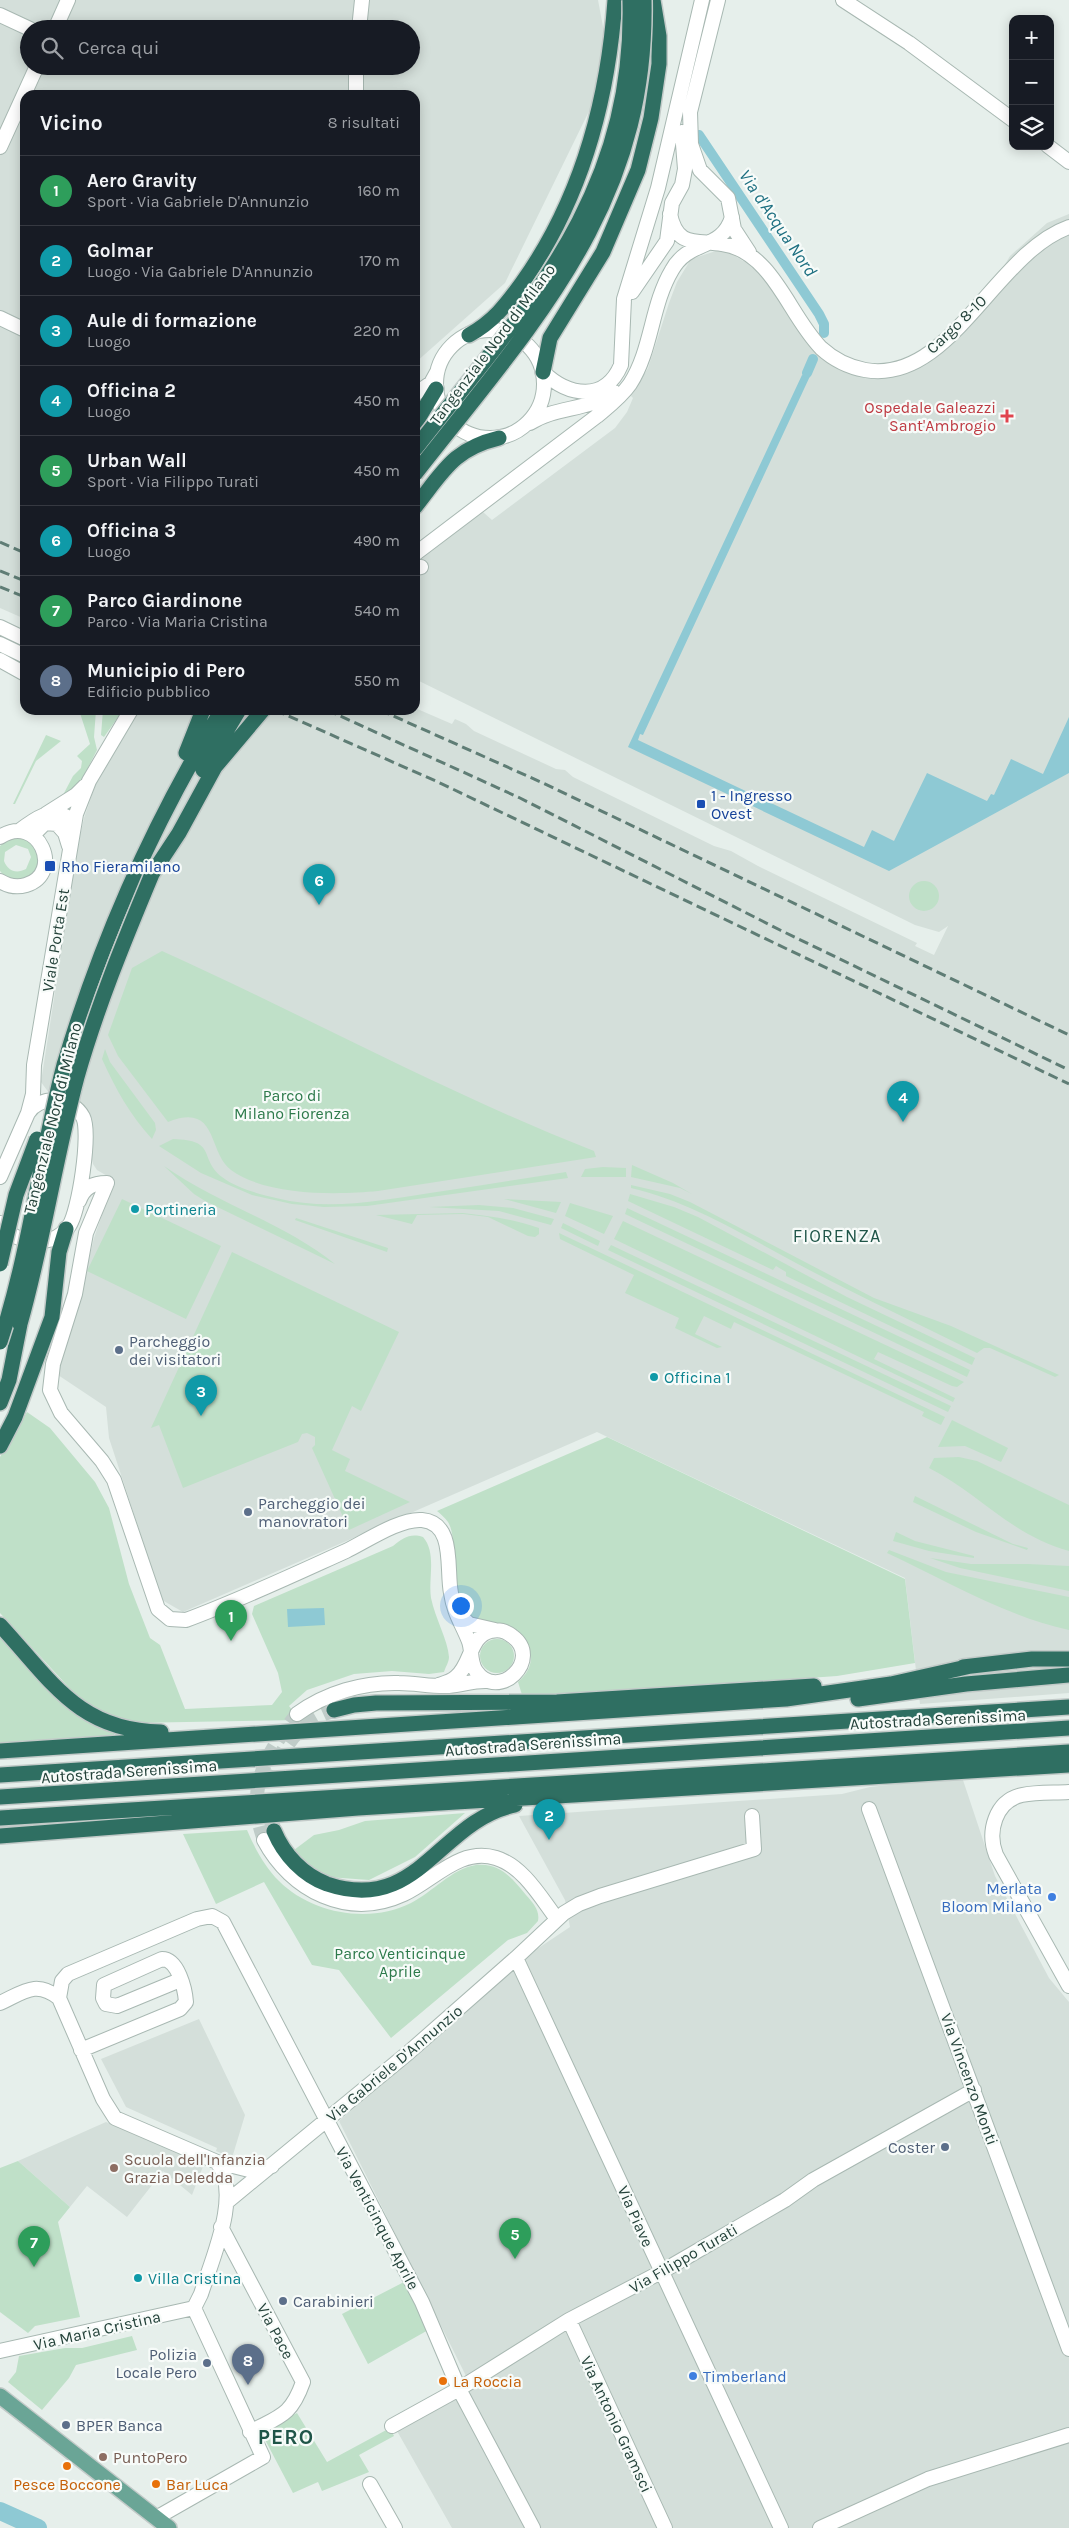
<!DOCTYPE html>
<html lang="it">
<meta charset="utf-8">
<style>
:root{--surface:#171b24;--page:#20242c;--text:#f1f3f6;--muted:#9ea1a6;--line:#363941;--accent:#f4845f}
body{margin:0;font-family:Karla,sans-serif;background:var(--page);color:var(--text)}
.controls{position:absolute;right:15px;top:15px;display:grid;overflow:hidden;border-radius:10px;box-shadow:0 2px 12px #0003}
.controls button{width:45px;height:45px;display:grid;place-items:center;padding:0;border:0;border-bottom:1px solid var(--line);background:var(--surface);color:var(--text);font:25px sans-serif}
.you{position:absolute;left:460px;top:1605px;width:18px;height:18px;margin:-12px;border:4px solid #fff;border-radius:50%;background:#1a73e8;box-shadow:0 0 0 8px #1a73e833}
.badge{display:grid;place-items:center;width:32px;height:32px;border-radius:50%;background:var(--accent);color:#fff;font-size:16px;font-weight:700}
.pin{position:absolute;translate:-50% -41px;filter:drop-shadow(0 1px 2px #0008)}
.pin::after{content:'';position:absolute;top:26px;width:18px;height:15px;background:inherit;clip-path:polygon(0 0,100% 0,50% 100%)}
.list{margin:0;padding:0;list-style:none}
h2{display:flex;justify-content:space-between;align-items:center;height:65px;margin:0;padding:0 20px;font-size:21px}
h2 small{font-size:16px;font-weight:400;color:var(--muted)}
.list li{display:grid;grid-template-columns:32px 1fr auto;gap:15px;align-items:center;box-sizing:border-box;height:70px;padding:0 20px;border-top:1px solid var(--line)}
.list b{display:block;font-size:19px;white-space:nowrap}
.list p{margin:0;font-size:16px;white-space:nowrap;color:var(--muted)}
.list em{font-size:16px;font-style:normal;color:var(--muted)}
.icon{flex:none;width:28px;height:28px;fill:none;stroke:currentColor;stroke-width:2;stroke-linecap:round;stroke-linejoin:round}
.map{position:relative;flex:none;width:1069px;height:2528px;overflow:hidden}
.search{position:absolute;background:var(--surface);box-shadow:0 2px 12px #0003;left:20px;top:20px;width:400px;height:55px;display:flex;align-items:center;gap:12px;box-sizing:border-box;padding:0 18px;border-radius:28px;color:var(--muted);font-size:19px}
.panel{position:absolute;background:var(--surface);box-shadow:0 2px 12px #0003;left:20px;top:90px;width:400px;height:625px;border-radius:15px}
.map>svg:first-child{display:block}
.built{fill:#d4dfda;fill-rule:evenodd}
.green{fill:#bfe0c8;fill-rule:evenodd}
.water{fill:#8ec9d4}
.lines{fill:none;stroke-linecap:round;stroke-linejoin:round}
.canal{stroke:#8ec9d4;stroke-width:10}
.river{stroke:#8ec9d4;stroke-width:18}
.minor-tunnel{stroke:#bfccc8;stroke-width:14;stroke-dasharray:14 7;stroke-linecap:butt}
.highway-tunnel{stroke:#bfccc8;stroke-width:15;stroke-dasharray:15 8;stroke-linecap:butt}
.minor-casing{stroke:#a8b8b2;stroke-width:16}
.major-casing{stroke:#c2cac8;stroke-width:18}
.highway-casing{stroke:#c2cac8;stroke-width:18}
.minor{stroke:#fff;stroke-width:14}
.major{stroke:#6aa596;stroke-width:15}
.highway{stroke:#2f6f62;stroke-width:15}
.rail{stroke:#5f7d75;stroke-width:3;stroke-dasharray:10 5;stroke-linecap:butt}
.highway-bridge-casing{stroke:#c2cac8;stroke-width:18;stroke-linecap:butt}
.highway-bridge{stroke:#2f6f62;stroke-width:15}
.health-dot{fill:#e0444e;stroke:#f7fbf9;stroke-width:2}
.transit-dot{fill:#1a4fb4;stroke:#f7fbf9;stroke-width:2}
.culture-dot{fill:#0f9aa8;stroke:#f7fbf9;stroke-width:2}
.service-dot{fill:#5c6f8a;stroke:#f7fbf9;stroke-width:2}
.shop-dot{fill:#3f7fe0;stroke:#f7fbf9;stroke-width:2}
.education-dot{fill:#8d6e63;stroke:#f7fbf9;stroke-width:2}
.food-dot{fill:#e8710a;stroke:#f7fbf9;stroke-width:2}
.labels{text-anchor:middle;stroke-width:4.5;stroke-linejoin:round;paint-order:stroke}
.street-label{font-size:16px;fill:#24423a;stroke:#f7fbf9}
.health-label{font-size:16px;fill:#be3a42;stroke:#f7fbf9;text-anchor:end}
.transit-label{font-size:16px;fill:#164399;stroke:#f7fbf9;text-anchor:start}
.park-label{font-size:16px;fill:#2d7a4b;stroke:#f7fbf9}
.culture-label{font-size:16px;fill:#0d838f;stroke:#f7fbf9;text-anchor:start}
.service-label{font-size:16px;fill:#4e5e75;stroke:#f7fbf9;text-anchor:start}
.shop-label{font-size:16px;fill:#366cbe;stroke:#f7fbf9;text-anchor:end}
.education-label{font-size:16px;fill:#785e54;stroke:#f7fbf9;text-anchor:start}
.food-label{font-size:16px;fill:#c56008;stroke:#f7fbf9;text-anchor:start}
.water-label{font-size:18px;font-style:italic;fill:#1c6f80;stroke:#f7fbf9}
.neighbourhood-label{font-size:18px;letter-spacing:1px;fill:#1f5548;stroke:#f7fbf9}
.district-label{font-size:21px;font-weight:bold;letter-spacing:1px;fill:#1f5548;stroke:#f7fbf9}
</style>
<div class="map">
<svg width="1069" height="2528" viewBox="0 0 1069 2528">
<rect width="100%" height="100%" fill="#e6efeb"/>
<path class="built" d="M0,0H598L604,32L593,103L505,283L415,363V95H25V619L0,608ZM29,29H411V66H29Z
M1069,214V1693L920,1704L905,1578L597,1432L183,1612L162,1600L109,1438L106,1407L55,1373L82,1287L94,1238L114,1180L97,1170L93,1164L91,1155L93,1131L90,1118L69,1097L49,1093L41,1082L78,845L84,818L95,786L139,710L415,708L452,724L455,719L466,724L474,731L556,769L565,770L573,777L714,846L731,851L758,866L917,943L915,946L934,955L948,926L939,932L915,925L415,679V576L422,573L420,560L483,512L492,520L615,428L627,412L633,398L631,396L648,368L669,303L677,282L691,259L719,250L727,251L743,261L746,259L769,285L823,359L838,369L859,376L891,377L915,369L947,349L964,333L1010,256L1047,223Z
M962,1777L995,1876L1049,1978L1069,2002V2528H452L397,2431L472,2388L339,2121L525,1957L570,1927L565,1900L519,1816L842,1794L870,1787Z
M199,2019L245,2115L232,2158L216,2151L217,2148L126,2107L101,2059Z
M106,2122L204,2164L192,2195L163,2171L127,2217L87,2186L70,2207L18,2161Z"/>
<path class="green" d="M79,710H96L94,737L97,750L77,789L39,813L38,811L63,795L73,776L81,768L82,761L77,756L90,744Z
M103,710H123L104,737L101,735Z
M46,735L61,741L36,761L15,804H13Z
M21,837C61,856 23,898 0,871V846L9,839ZM16,845L28,849L31,857L26,869C16,874 8,871 4,861L5,852Z
M909 896a15 15 0 1 1 30 0a15 15 0 1 1-30 0Z
M162,951C306,1016 446,1093 594,1151L596,1157L378,1191C337,1195 266,1196 231,1170C207,1152 219,1102 168,1122L118,1056L108,1035L132,968Z
M105,1049L110,1062L155,1123L156,1130L152,1139C130,1115 115,1088 102,1059Z
M173,1139C218,1140 198,1158 222,1177C236,1188 259,1194 276,1198C328,1211 378,1201 430,1193C476,1186 521,1179 566,1172L568,1178L367,1206L324,1207L292,1204L252,1195L201,1173L159,1146Z
M632,1165L673,1183L692,1194L680,1188L631,1177Z
M164,1166C218,1204 284,1223 335,1264L205,1201L194,1194Z
M603,1167L626,1168V1177H581L585,1169Z
M631,1185L670,1194L690,1202L874,1298L951,1326L1059,1375L1055,1377L990,1348H984L977,1353C917,1323 856,1295 796,1263C742,1234 691,1202 631,1188Z
M630,1194L674,1207L698,1217L847,1297L975,1358L972,1365L786,1276V1272L776,1266L773,1270L628,1201Z
M122,1199L221,1246L186,1319L87,1271Z
M504,1199L561,1202L556,1213Z
M570,1203L613,1216L604,1234L565,1216Z
M479,1205L513,1208L554,1219L551,1225L499,1211L429,1207Z
M627,1208L970,1370L967,1377L625,1214Z
M463,1213C489,1216 514,1219 539,1228V1234L535,1237L528,1236L488,1217L463,1214L417,1215L412,1224L376,1215Z
M296,1218L388,1248L387,1252L295,1220Z
M623,1221L964,1382L957,1387L952,1386L878,1352L874,1359L955,1398L953,1402L614,1239Z
M563,1223L600,1241L598,1246L561,1228Z
M559,1233L595,1250L945,1417L941,1425L922,1416L924,1412L734,1322L731,1329L704,1316L695,1334L722,1347L717,1348L675,1328L679,1318L625,1293L634,1275L560,1239Z
M611,1245L951,1406L948,1412L608,1250Z
M232,1252L399,1332L361,1411L352,1406L332,1450L350,1459L345,1471L410,1502L349,1530L312,1448L315,1445V1437L307,1433L302,1434L298,1442L183,1488L159,1425L151,1428Z
M27,1412L50,1428L95,1482L109,1508L129,1584L150,1638L160,1645L185,1709L272,1705L282,1692L278,1673L252,1614L254,1606L393,1546C403,1538 410,1533 423,1537C437,1553 428,1578 431,1598C435,1618 448,1640 449,1657C449,1662 445,1668 444,1672L429,1674L392,1671L354,1674L307,1690L289,1706L300,1720L131,1723L110,1717L87,1707L0,1613V1457Z
M952,1420L1008,1448L1001,1462L965,1446L938,1447Z
M607,1437L905,1579L915,1663L837,1676L523,1698L518,1682C527,1674 533,1665 530,1652C527,1636 514,1625 498,1624C492,1624 484,1626 479,1624C474,1622 467,1616 463,1612C445,1594 461,1544 448,1522C445,1518 441,1514 437,1511Z
M959,1457L977,1461L1069,1505V1551C1011,1535 980,1494 929,1468L934,1458Z
M915,1496L1013,1544L1028,1548L1027,1550L976,1532L913,1502Z
M896,1532L915,1541L974,1556V1558L929,1551L893,1541Z
M889,1550L946,1572L1069,1597V1630C1007,1617 945,1580 887,1553Z
M930,1558L971,1564H1028L1069,1566V1591L960,1568Z
M0,1632C31,1664 72,1720 114,1732V1735L0,1743Z
M480 1656a17 17 0 1 1 34 0a17 17 0 1 1-34 0Z
M465,1813L415,1857L369,1880L328,1877L308,1864L294,1850L314,1835L339,1830L365,1821Z
M247,1830C255,1849 265,1867 279,1881C312,1914 370,1924 411,1903C433,1892 451,1869 476,1865C500,1862 513,1879 526,1895C533,1903 540,1910 538,1921L527,1933L508,1940L391,2038L339,1970L312,1965L264,1882L216,1904L183,1834Z
M18,2161L70,2207L58,2222L80,2317L35,2326L28,2333L0,2312V2168Z
M404,2282L430,2329L368,2364L342,2314Z
M132,2336L137,2350L76,2365L69,2378L42,2410L8,2382L16,2372L19,2356L65,2348H82Z
M297,2413L327,2462L390,2428L394,2436L359,2455L369,2472L322,2491L318,2482L293,2493L261,2432Z"/>
<path class="water" d="M807,373L811,374L643,735L640,734L638,740L864,847L872,830L894,841L927,773L987,801L991,794L994,795L1011,759L1043,774L1069,717V773L889,871L628,747L802,375L806,376Z
M324,1608L325,1625L288,1627L287,1609Z"/>
<g class="lines">
<path class="canal" d="M699,135L819,314L824,324V333
M807,373L813,359"/>
<path class="river" d="M0,2511L38,2528"/>
<path class="minor-tunnel" d="M264,1840C245,1788 266,1754 297,1714"/>
<path class="highway-tunnel" d="M274,1831C260,1783 283,1725 334,1710"/>
<defs>
<path id="minor" d="M718,0L690,112L691,144L700,170L728,198L734,229L749,252
M843,0L909,43L1013,120
M0,15L30,29
M55,29L68,0
M359,29L362,0
M356,95V66
M1048,146L1069,162
M0,147L37,66
M670,214C677,248 696,240 722,244C738,246 753,256 764,268C786,292 798,324 821,348C833,359 849,367 865,370C950,385 995,253 1069,227
M632,292L667,241L672,203L682,185L685,169L682,132
M0,318L25,330
M436 384a54 54 0 1 1 108 0a54 54 0 1 1-108 0Z
M543,372C568,396 605,403 621,365L624,299L658,188L702,0
M415,394L431,383L437,372
M530,423C556,406 589,411 614,392
M415,554L597,416C609,406 621,397 630,384C652,350 651,305 672,270C689,239 722,251 732,217
M415,568L421,567
M0,627L25,639
M0,644L25,656
M0,660L25,674
M46,814L76,795L85,786
M38,830L45,823L57,824L65,833L69,846
M19,831C32,821 54,804 69,819L73,829
M0,837C38,812 65,873 26,885C16,888 8,886 0,881
M28,1113L33,1094L34,1065L76,814L89,781L131,710
M0,1177L28,1113C40,1095 72,1096 83,1117C91,1133 79,1211 69,1226C62,1236 52,1241 40,1241C24,1242 9,1236 0,1223
M107,1183L86,1233L75,1294L53,1364L50,1390L61,1413L102,1461L114,1480L158,1609L170,1619L186,1620C240,1600 293,1575 346,1551C365,1542 400,1518 422,1520C456,1523 446,1570 451,1593C454,1613 461,1622 468,1639C473,1649 469,1661 476,1671C498,1703 544,1659 512,1636C506,1631 498,1629 491,1631C469,1636 472,1664 456,1677C452,1681 445,1683 439,1685
M79,1201C84,1187 93,1183 107,1183
M457,1613L469,1624L495,1630
M297,1714C326,1693 363,1682 399,1683C416,1683 432,1687 449,1686C463,1685 474,1680 488,1681
M1069,1792C1054,1793 1037,1792 1022,1795C995,1801 987,1832 996,1855L1069,1986
M869,1809L1069,2349
M264,1840C291,1891 348,1920 404,1894C434,1880 460,1847 496,1858C523,1866 541,1898 557,1919
M516,1958L781,2528
M0,2003C24,1992 36,1980 59,1998
M81,2050L180,2009L186,2002C185,1989 178,1959 162,1959L104,1985L103,1998L106,2004L117,2006L180,1980
M272,2166L249,2170L217,2162L115,2118L103,2099L59,1998L62,1981L68,1974L197,1919L212,1916L223,1922L422,2302L459,2389L533,2528
M228,2201L408,2053L516,1958L564,1913L579,1904L600,1896L754,1849L752,1816
M221,2227L303,2382C291,2416 280,2416 250,2432
M194,2308L201,2294C212,2259 242,2193 217,2162
M569,2320L665,2528
M0,2351L194,2308
M392,2426L459,2389L569,2320L661,2272L785,2200L813,2180L974,2090
M370,2484L395,2528
M156,2518L263,2457L194,2308
M820,2528L928,2479L1069,2435"/>
<path id="major" d="M0,2396L169,2528"/>
<path id="highway" d="M469,335C493,322 506,305 522,283C581,200 608,100 615,0
M543,372L550,338L603,252L638,170L651,118L659,64V36L653,0
M415,424L436,389
M415,507C443,472 453,449 499,438
M186,753L203,710
M203,770L239,710
M152,874L179,833L215,767L263,710
M64,1065C101,940 154,821 222,710
M0,1403L9,1380L20,1324
M0,1446L15,1417L52,1317L59,1252L66,1229
M0,1625C51,1680 78,1731 161,1732
M963,1667L1032,1659H1069
M858,1699L966,1684L1069,1675
M334,1710L354,1705L376,1703L557,1702L814,1686
M0,1751L786,1699L891,1684L971,1666
M0,1775L1069,1707
M0,1797L1069,1728
M0,1818L1069,1752
M274,1831C284,1855 303,1875 327,1884C419,1915 438,1821 515,1805
M0,1836L358,1808L1069,1765"/>
</defs>
<use href="#minor" class="minor-casing"/>
<use href="#major" class="major-casing"/>
<use href="#highway" class="highway-casing"/>
<use href="#minor" class="minor"/>
<use href="#major" class="major"/>
<use href="#highway" class="highway"/>
<path class="rail" d="M0,542L25,553
M0,571L25,581
M0,587L25,597
M275,710L438,782L1069,1084
M327,710L520,798L780,930L1069,1070
M380,710L543,783L1069,1035"/>
<defs>
<path id="highway-bridge" d="M415,449C527,306 635,196 630,0
M415,474C533,323 648,205 644,0
M0,1264L16,1195L37,1139
M20,1324C43,1243 55,1159 77,1077C97,1007 124,941 152,874
M0,1342C30,1252 40,1156 64,1065"/>
</defs>
<use href="#highway-bridge" class="highway-bridge-casing"/>
<use href="#highway-bridge" class="highway-bridge"/>
</g>
<path class="health-dot" d="M1004.5 408.5h5v5h5v5h-5v5h-5v-5h-5v-5h5z"/>
<g class="transit-dot">
<rect x="696" y="799" width="10" height="10" rx="2.5"/>
<rect x="44" y="860" width="12" height="12" rx="2.5"/>
</g>
<g class="culture-dot">
<circle cx="135" cy="1209" r="5"/>
<circle cx="654" cy="1377" r="5"/>
<circle cx="138" cy="2278" r="5"/>
</g>
<g class="service-dot">
<circle cx="119" cy="1350" r="5"/>
<circle cx="248" cy="1512" r="5"/>
<circle cx="945" cy="2147" r="5"/>
<circle cx="283" cy="2301" r="5"/>
<circle cx="207" cy="2363" r="5"/>
<circle cx="66" cy="2425" r="5"/>
</g>
<g class="shop-dot">
<circle cx="1052" cy="1897" r="5"/>
<circle cx="693" cy="2376" r="5"/>
</g>
<g class="education-dot">
<circle cx="114" cy="2168" r="5"/>
<circle cx="103" cy="2457" r="5"/>
</g>
<g class="food-dot">
<circle cx="443" cy="2381" r="5"/>
<circle cx="67" cy="2466" r="5"/>
<circle cx="156" cy="2484" r="5"/>
</g>
<g class="labels">
<g class="street-label">
<text transform="translate(956 324) rotate(-44)" y="6">Cargo 8-10</text>
<text transform="translate(492 344) rotate(-53)" y="6">Tangenziale Nord di Milano</text>
<text transform="translate(55 940) rotate(-81)" y="6">Viale Porta Est</text>
<text transform="translate(52 1118) rotate(-76)" y="6">Tangenziale Nord di Milano</text>
<text transform="translate(938 1719) rotate(-3)" y="6">Autostrada Serenissima</text>
<text transform="translate(533 1744) rotate(-4)" y="6">Autostrada Serenissima</text>
<text transform="translate(129 1771) rotate(-4)" y="6">Autostrada Serenissima</text>
<text transform="translate(394 2063) rotate(-40)" y="6">Via Gabriele D'Annunzio</text>
<text transform="translate(970 2079) rotate(70)" y="6">Via Vincenzo Monti</text>
<text transform="translate(636 2216) rotate(66)" y="6">Via Piave</text>
<text transform="translate(378 2218) rotate(62)" y="6">Via Venticinque Aprile</text>
<text transform="translate(683 2258) rotate(-30)" y="6">Via Filippo Turati</text>
<text transform="translate(97 2330) rotate(-13)" y="6">Via Maria Cristina</text>
<text transform="translate(276 2331) rotate(62)" y="6">Via Pace</text>
<text transform="translate(617 2424) rotate(65)" y="6">Via Antonio Gramsci</text>
</g>
<g class="health-label">
<text x="996" y="413">Ospedale Galeazzi<tspan x="996" dy="18">Sant'Ambrogio</tspan></text>
</g>
<g class="transit-label">
<text x="711" y="801">1 - Ingresso<tspan x="711" dy="18">Ovest</tspan></text>
<text x="61" y="872">Rho Fieramilano</text>
</g>
<g class="park-label">
<text x="292" y="1101">Parco di<tspan x="292" dy="18">Milano Fiorenza</tspan></text>
<text x="400" y="1959">Parco Venticinque<tspan x="400" dy="18">Aprile</tspan></text>
</g>
<g class="culture-label">
<text x="145" y="1215">Portineria</text>
<text x="664" y="1383">Officina 1</text>
<text x="148" y="2284">Villa Cristina</text>
</g>
<g class="service-label">
<text x="129" y="1347">Parcheggio<tspan x="129" dy="18">dei visitatori</tspan></text>
<text x="258" y="1509">Parcheggio dei<tspan x="258" dy="18">manovratori</tspan></text>
<text x="935" y="2153" text-anchor="end">Coster</text>
<text x="293" y="2307">Carabinieri</text>
<text x="197" y="2360" text-anchor="end">Polizia<tspan x="197" dy="18">Locale Pero</tspan></text>
<text x="76" y="2431">BPER Banca</text>
</g>
<g class="shop-label">
<text x="1042" y="1894">Merlata<tspan x="1042" dy="18">Bloom Milano</tspan></text>
<text x="703" y="2382" text-anchor="start">Timberland</text>
</g>
<g class="education-label">
<text x="124" y="2165">Scuola dell'Infanzia<tspan x="124" dy="18">Grazia Deledda</tspan></text>
<text x="113" y="2463">PuntoPero</text>
</g>
<g class="food-label">
<text x="453" y="2387">La Roccia</text>
<text x="67" y="2490" text-anchor="middle">Pesce Boccone</text>
<text x="166" y="2490">Bar Luca</text>
</g>
<g class="water-label">
<text transform="translate(778 223) rotate(56)" y="6">Via d'Acqua Nord</text>
</g>
<g class="neighbourhood-label">
<text x="837" y="1242">FIORENZA</text>
</g>
<g class="district-label">
<text x="286" y="2444">PERO</text>
</g>
</g>
</svg>
<div class="controls">
<button>+</button>
<button>−</button>
<button><svg class="icon" aria-label="layers" viewBox="0 0 24 24"><path d="M12 4l9 5-9 5-9-5zM3 14l9 5 9-5"/></svg></button>
</div>
<div class="you"></div>
<div class="pin badge" style="left:231px;top:1641px;background:#2e9e5b">1</div>
<div class="pin badge" style="left:549px;top:1840px;background:#0f9aa8">2</div>
<div class="pin badge" style="left:201px;top:1416px;background:#0f9aa8">3</div>
<div class="pin badge" style="left:903px;top:1122px;background:#0f9aa8">4</div>
<div class="pin badge" style="left:515px;top:2259px;background:#2e9e5b">5</div>
<div class="pin badge" style="left:319px;top:905px;background:#0f9aa8">6</div>
<div class="pin badge" style="left:34px;top:2267px;background:#2e9e5b">7</div>
<div class="pin badge" style="left:248px;top:2385px;background:#5c6f8a">8</div>
<div class="search"><svg class="icon" aria-label="search" viewBox="0 0 24 24"><circle cx="10" cy="10" r="6"/><path d="M15 15l6 6"/></svg>Cerca qui</div>
<section class="panel">
<h2>Vicino<small>8 risultati</small></h2>
<ul class="list">
<li><span class="badge" style="background:#2e9e5b">1</span><div><b>Aero Gravity</b><p>Sport · Via Gabriele D'Annunzio</p></div><em>160 m</em></li>
<li><span class="badge" style="background:#0f9aa8">2</span><div><b>Golmar</b><p>Luogo · Via Gabriele D'Annunzio</p></div><em>170 m</em></li>
<li><span class="badge" style="background:#0f9aa8">3</span><div><b>Aule di formazione</b><p>Luogo</p></div><em>220 m</em></li>
<li><span class="badge" style="background:#0f9aa8">4</span><div><b>Officina 2</b><p>Luogo</p></div><em>450 m</em></li>
<li><span class="badge" style="background:#2e9e5b">5</span><div><b>Urban Wall</b><p>Sport · Via Filippo Turati</p></div><em>450 m</em></li>
<li><span class="badge" style="background:#0f9aa8">6</span><div><b>Officina 3</b><p>Luogo</p></div><em>490 m</em></li>
<li><span class="badge" style="background:#2e9e5b">7</span><div><b>Parco Giardinone</b><p>Parco · Via Maria Cristina</p></div><em>540 m</em></li>
<li><span class="badge" style="background:#5c6f8a">8</span><div><b>Municipio di Pero</b><p>Edificio pubblico</p></div><em>550 m</em></li>
</ul>
</section>
</div>
